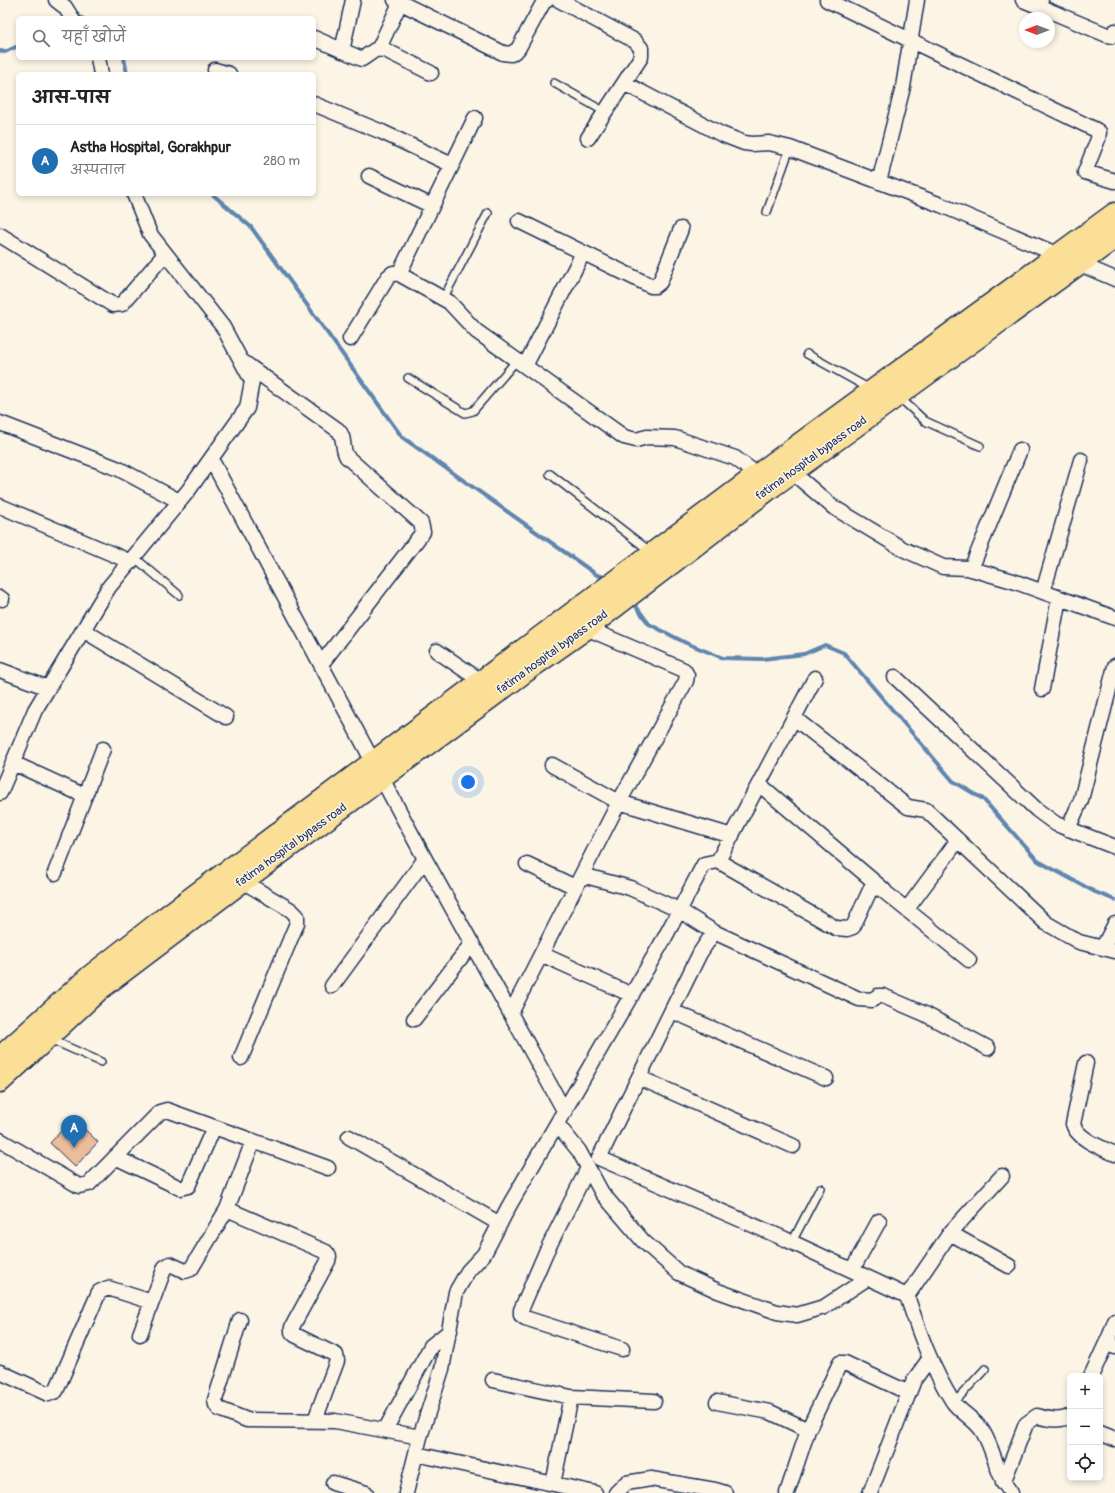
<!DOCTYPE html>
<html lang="hi">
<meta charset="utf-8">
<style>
:root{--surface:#fff;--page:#f2f2f2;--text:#222;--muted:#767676;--line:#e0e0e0;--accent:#1f6fb2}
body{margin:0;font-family:Pangolin,"Playpen Sans Deva",sans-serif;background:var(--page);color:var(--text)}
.controls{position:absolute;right:12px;bottom:12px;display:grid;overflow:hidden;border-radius:6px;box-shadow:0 2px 6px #0003}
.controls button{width:36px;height:36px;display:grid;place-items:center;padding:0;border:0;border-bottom:1px solid var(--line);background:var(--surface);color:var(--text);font:20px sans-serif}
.compass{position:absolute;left:1019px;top:12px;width:36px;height:36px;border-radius:50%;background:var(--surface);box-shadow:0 2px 6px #0003;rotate:270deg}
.you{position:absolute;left:468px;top:782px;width:14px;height:14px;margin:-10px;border:3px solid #fff;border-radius:50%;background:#1a73e8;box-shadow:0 0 0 6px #1a73e833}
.badge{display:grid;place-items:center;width:26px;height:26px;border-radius:50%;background:var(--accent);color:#fff;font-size:13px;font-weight:700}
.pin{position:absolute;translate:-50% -33px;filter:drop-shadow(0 1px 2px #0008)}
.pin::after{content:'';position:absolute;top:21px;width:14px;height:12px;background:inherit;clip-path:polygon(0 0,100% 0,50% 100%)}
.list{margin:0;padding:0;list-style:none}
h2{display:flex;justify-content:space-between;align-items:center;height:52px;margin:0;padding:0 16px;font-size:17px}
h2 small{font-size:13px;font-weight:400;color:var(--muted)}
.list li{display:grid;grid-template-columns:26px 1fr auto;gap:12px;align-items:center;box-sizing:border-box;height:72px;padding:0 16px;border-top:1px solid var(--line)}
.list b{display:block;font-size:15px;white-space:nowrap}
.list p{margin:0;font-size:13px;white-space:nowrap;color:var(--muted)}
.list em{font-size:13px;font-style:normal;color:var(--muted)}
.icon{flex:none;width:22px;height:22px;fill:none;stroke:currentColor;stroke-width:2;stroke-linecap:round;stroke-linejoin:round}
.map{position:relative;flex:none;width:1115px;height:1493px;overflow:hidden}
.search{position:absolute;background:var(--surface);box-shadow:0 2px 6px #0003;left:16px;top:16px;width:300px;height:44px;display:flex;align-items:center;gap:10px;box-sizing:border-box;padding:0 14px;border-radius:6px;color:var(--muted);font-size:15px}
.panel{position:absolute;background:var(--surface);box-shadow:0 2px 6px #0003;left:16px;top:72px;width:300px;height:124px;border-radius:6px}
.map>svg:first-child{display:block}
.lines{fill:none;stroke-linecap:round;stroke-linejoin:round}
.stream{stroke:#5e85b0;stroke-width:4}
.building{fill:#ebbd9b;stroke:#1b2f5e}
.lane-casing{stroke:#1b2f5e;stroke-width:10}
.street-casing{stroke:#1b2f5e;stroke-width:17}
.highway-casing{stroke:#1b2f5e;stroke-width:25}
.lane{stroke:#fcf5e5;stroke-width:7}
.street{stroke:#fcf5e5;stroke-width:14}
.highway{stroke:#fbdf96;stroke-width:22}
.labels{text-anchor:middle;stroke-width:3;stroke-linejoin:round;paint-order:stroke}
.street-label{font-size:12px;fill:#1b2f5e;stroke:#fcf5e5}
</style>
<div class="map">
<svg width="1115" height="1493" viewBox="0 0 1115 1493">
<rect width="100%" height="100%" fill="#fcf5e5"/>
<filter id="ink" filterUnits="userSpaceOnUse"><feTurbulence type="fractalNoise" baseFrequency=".025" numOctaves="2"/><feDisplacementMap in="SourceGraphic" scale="8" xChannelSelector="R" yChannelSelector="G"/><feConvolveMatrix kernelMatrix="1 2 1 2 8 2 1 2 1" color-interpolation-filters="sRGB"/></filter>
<g filter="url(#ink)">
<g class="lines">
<path class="stream" d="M75,15L82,18
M0,51L5,52L18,46
M124,58L127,74
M212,194L251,227L402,437L597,575L608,578
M635,605L649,624L686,643L723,658L762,659L804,654L825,645L844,653L953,781L983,799L1038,861L1095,892L1115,900"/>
</g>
<path class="building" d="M73,1118L98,1142L75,1167L50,1143Z"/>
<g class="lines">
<defs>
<path id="lane" d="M554,83L605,112
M767,212L790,148
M443,299L488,213
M807,354L870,389
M408,378L465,413L473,411L517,360
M899,397L925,421L980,446
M550,474L651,552
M134,557L179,595
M50,1039L101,1062
M792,1242L820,1188
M954,1403L985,1369"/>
<path id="street" d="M56,0L65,7L72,18
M395,0L503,53L511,54L518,49L543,3L547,0
M559,0L635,41L641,48V57L588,138
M827,0L1096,130L1099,132L1098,139L1085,172L1115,181
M1023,0L1038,6L1041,0
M1038,6L1107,35L1112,36L1115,31
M314,38L362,59L375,50L383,49L431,73
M379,48L400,3
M342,51L353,0
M98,58L101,74
M215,70L229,74
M624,83L721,134L744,143L752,144L769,143L790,148L941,205L1115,279
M314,104L382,132L452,165
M369,176L432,206
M879,182L903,87L917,0
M519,221L651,286H655L660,282L681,229
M0,235L113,305L122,304L165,254
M399,274L475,118
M350,339L388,277L393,273L399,274L449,302L476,331L624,437L636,440L647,437L675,438L735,458L758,475
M243,362L338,430C346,438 341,448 347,457L421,523L423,532L322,663
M525,366L583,253
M0,423L119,469L179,501
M211,459L425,859L565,1112
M787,466L792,472L833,507L903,549L943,567L968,568L1013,581L1115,618
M0,506L131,562
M971,569L1020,450
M1043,592L1081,460
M0,598L2,599
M83,630L226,717
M437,651L481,681
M0,670L48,688
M895,677L1037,810L1056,824L1115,847
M1042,689L1059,598
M794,718L908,807L926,810L1046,923L1079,942L1115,951
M13,763L85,796
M552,765L619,802L686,681L687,675L684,670L586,628
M759,784L884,890
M0,793L35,710L109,587L188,491L247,408L252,381L223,327L150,234L134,194
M1068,829L1081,800L1115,666
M718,861L815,678
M527,864L575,887
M55,873L103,749
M582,875L630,888L679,910L714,932
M907,909L958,840
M1103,947L1115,924
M541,954L632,995
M332,986L425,859
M672,1011L826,1078
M511,1013L619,802L732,836
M414,1019L472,943
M988,1048L925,1014L883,996H878L872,1000L859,999L714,932L700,953L599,1158L785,1239L907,1296C919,1332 932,1369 953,1402C961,1413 976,1420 983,1432C995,1452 996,1474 1011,1493
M241,1058L297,923V916L291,910L242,881
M1086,1063L1073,1124C1077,1139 1102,1148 1115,1154
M640,1078L793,1146
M557,1124L579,1151L602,1193L643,1241L679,1273L718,1291L777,1312L797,1315L824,1307L868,1278
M349,1137L500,1224
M0,1140L79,1186L89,1184L160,1112L167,1110L328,1168
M115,1157L180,1188L188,1186L214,1127
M588,1168L546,1252L521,1310V1315L525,1318L622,1349
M227,1209L326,1252L329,1256L328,1261L292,1327V1332L295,1335L336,1355L337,1361L315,1420
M950,1233L1009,1266
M852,1270L879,1221
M907,1296L950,1233L1002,1176
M240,1320L215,1400L216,1405L219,1409L247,1420L335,1421L420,1437
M1115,1321L1110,1335V1345L1115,1347
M140,1334L165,1267L170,1264L185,1271L191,1269L227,1209L253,1141
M0,1372L48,1394L56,1391L99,1292L108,1288L152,1302
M1091,1376L1110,1335
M493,1380L571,1397L654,1401
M717,1402L770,1412L808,1430
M385,1430L431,1346L450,1331
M1100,1433L1115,1439
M416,1454L595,1493
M333,1483L366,1493
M1003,1483L1026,1424L1037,1416C1047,1419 1061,1422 1070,1416
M553,1484L571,1397
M406,1493L420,1437L442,1369L456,1292L468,1271L484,1254L509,1206L664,939L704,864L718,861L836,928L847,929L853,927L871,888L881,889L969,960
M616,1493L626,1483L651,1479L715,1490L725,1493
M787,1493L808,1430L840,1363H845L909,1393
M870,1493L914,1380L930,1358"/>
<path id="highway" d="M0,1058L90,977L164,919L758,475L1115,214
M0,1081L99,989L242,881L532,666L586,628L772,486L1115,237"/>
</defs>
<use href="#lane" class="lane-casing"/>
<use href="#street" class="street-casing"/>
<use href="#highway" class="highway-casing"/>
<use href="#lane" class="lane"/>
<use href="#street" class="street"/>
<use href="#highway" class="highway"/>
</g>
</g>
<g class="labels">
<g class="street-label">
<text transform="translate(811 458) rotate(-36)" y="4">fatima hospital bypass road</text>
<text transform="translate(552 652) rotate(-36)" y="4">fatima hospital bypass road</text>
<text transform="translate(291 845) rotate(-36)" y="4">fatima hospital bypass road</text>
</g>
</g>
</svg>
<div class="controls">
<button>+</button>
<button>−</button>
<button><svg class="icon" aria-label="locate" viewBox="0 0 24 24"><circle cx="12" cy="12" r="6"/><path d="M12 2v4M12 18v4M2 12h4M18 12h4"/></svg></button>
</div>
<svg class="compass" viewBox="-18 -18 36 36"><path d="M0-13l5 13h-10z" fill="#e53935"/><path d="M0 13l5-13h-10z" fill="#767676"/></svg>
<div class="you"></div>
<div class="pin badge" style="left:74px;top:1148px">A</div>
<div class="search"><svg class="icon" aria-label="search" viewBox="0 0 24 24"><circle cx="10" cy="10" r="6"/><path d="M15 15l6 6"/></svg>यहाँ खोजें</div>
<section class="panel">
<h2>आस-पास<small></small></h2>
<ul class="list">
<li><span class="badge">A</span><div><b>Astha Hospital, Gorakhpur</b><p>अस्पताल</p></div><em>280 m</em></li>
</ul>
</section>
</div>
